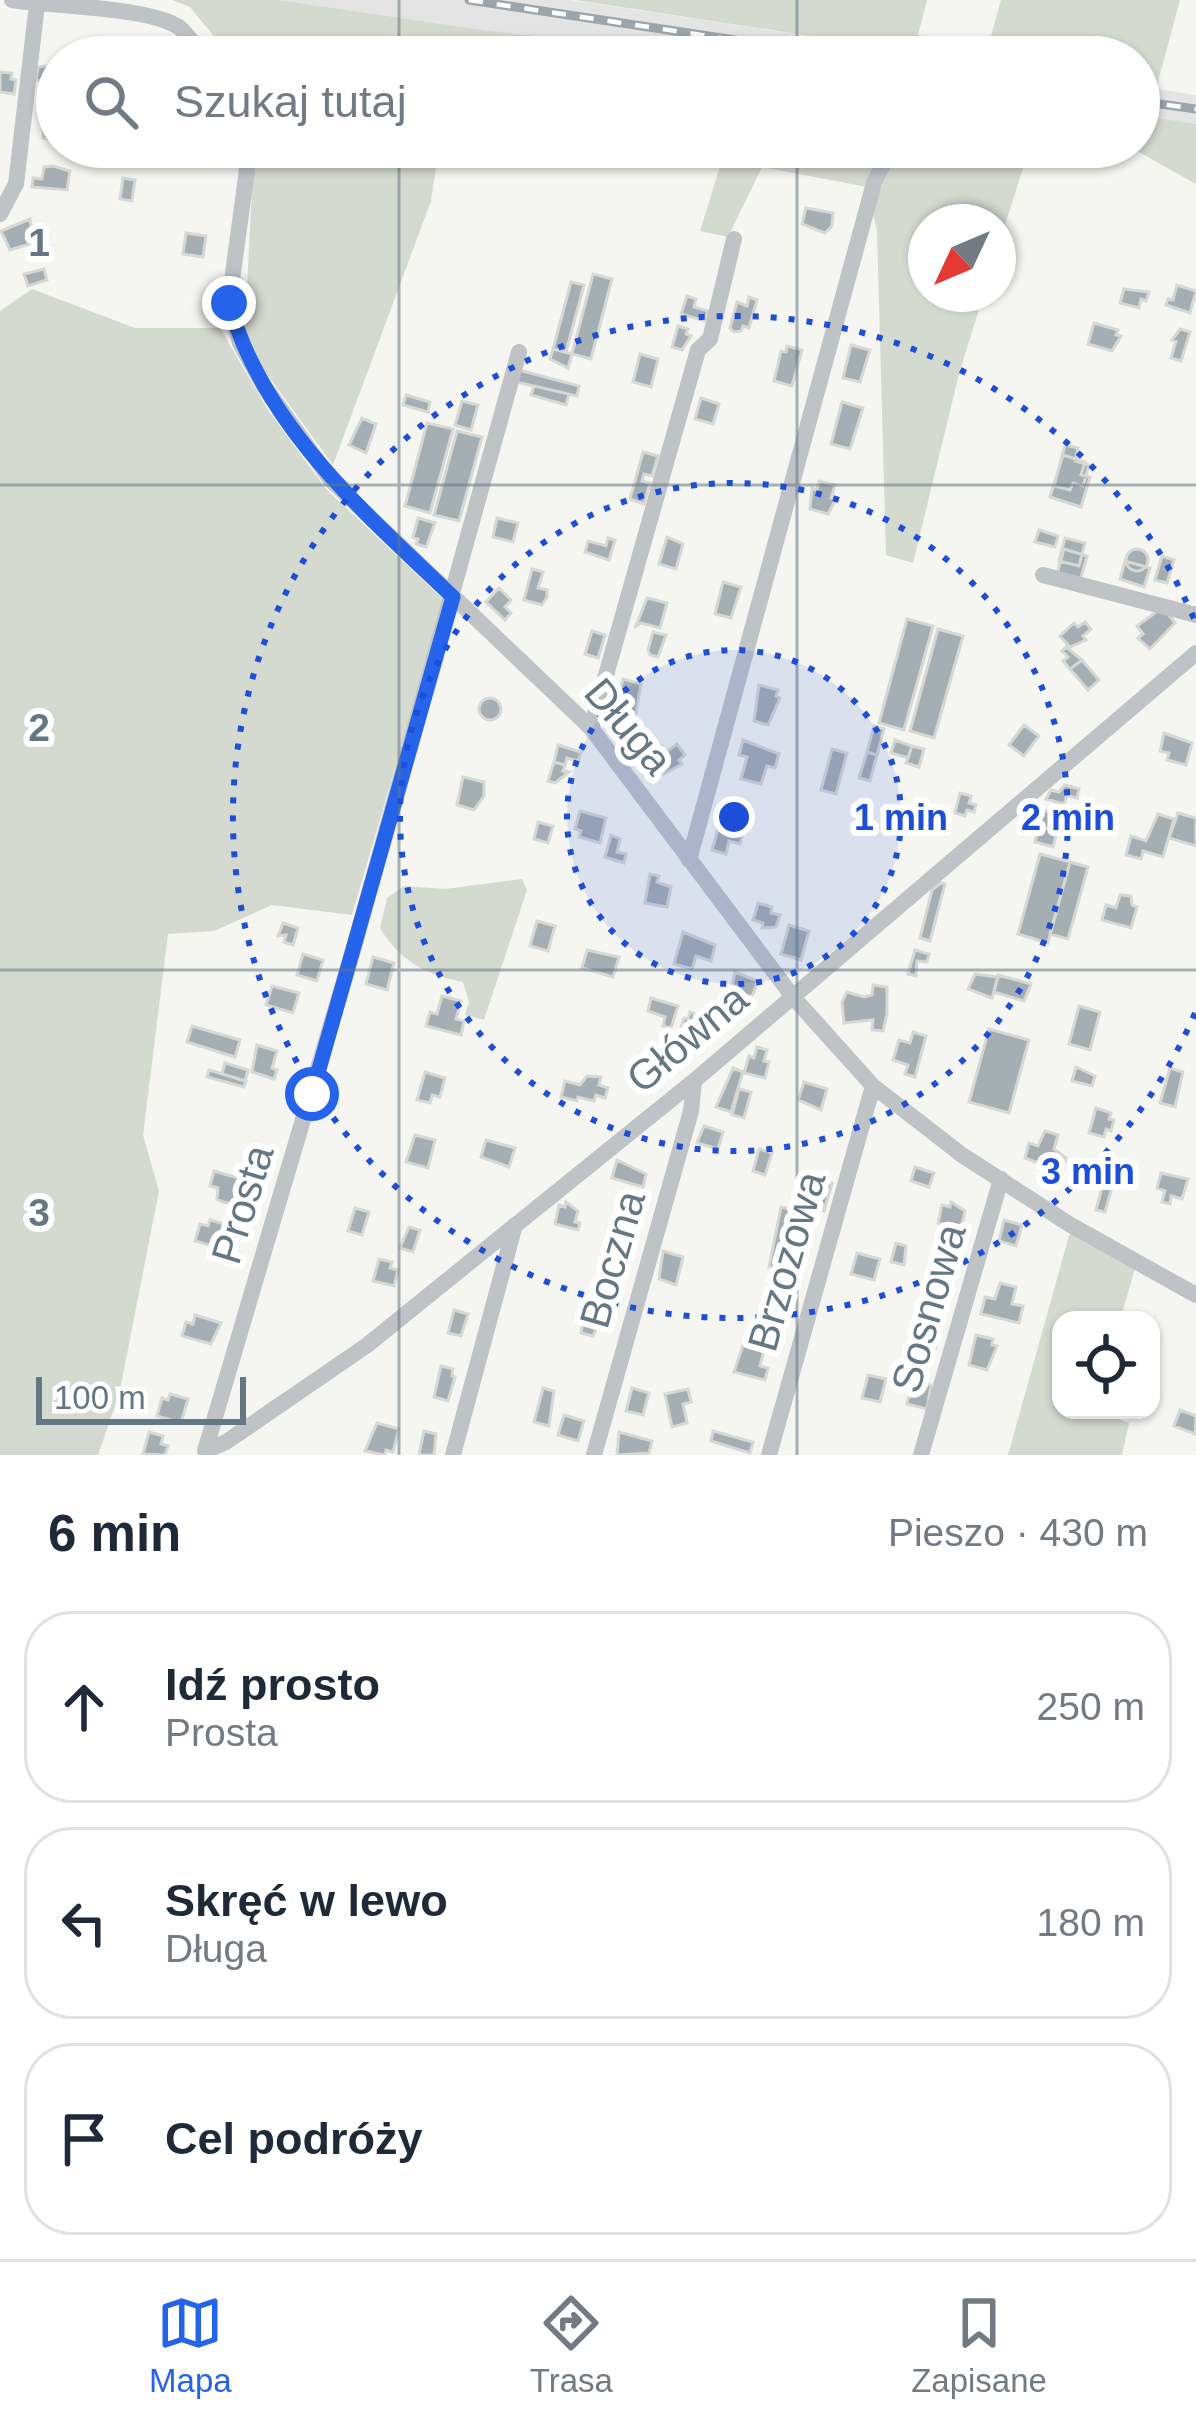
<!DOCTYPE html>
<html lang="pl">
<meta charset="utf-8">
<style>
:root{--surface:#fff;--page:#f6f6f7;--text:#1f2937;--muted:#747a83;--line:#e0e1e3;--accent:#2563eb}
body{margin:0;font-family:Helvetica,sans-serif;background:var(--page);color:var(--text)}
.controls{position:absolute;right:36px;bottom:36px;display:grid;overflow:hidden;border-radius:24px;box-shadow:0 3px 9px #0004}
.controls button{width:108px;height:108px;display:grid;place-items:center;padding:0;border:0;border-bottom:3px solid var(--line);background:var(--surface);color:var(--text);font:60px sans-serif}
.compass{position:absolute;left:908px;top:204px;width:108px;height:108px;border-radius:50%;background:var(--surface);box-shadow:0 3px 9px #0004;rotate:226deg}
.scale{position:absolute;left:36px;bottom:30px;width:210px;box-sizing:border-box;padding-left:12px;border:6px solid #657782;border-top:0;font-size:33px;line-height:42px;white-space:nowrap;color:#657782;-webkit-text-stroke:9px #fff;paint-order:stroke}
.stop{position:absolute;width:36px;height:36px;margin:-27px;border:9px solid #2563eb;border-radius:50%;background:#fff}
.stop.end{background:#2563eb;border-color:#fff;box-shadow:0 3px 12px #0008}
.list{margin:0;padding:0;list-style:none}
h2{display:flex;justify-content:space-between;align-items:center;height:156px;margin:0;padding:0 48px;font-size:51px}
h2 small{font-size:39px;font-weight:400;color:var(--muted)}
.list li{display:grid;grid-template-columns:78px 1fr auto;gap:36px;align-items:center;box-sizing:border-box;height:192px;margin:0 24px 24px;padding:0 24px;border:3px solid var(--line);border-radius:48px}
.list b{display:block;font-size:45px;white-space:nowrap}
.list p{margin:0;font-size:39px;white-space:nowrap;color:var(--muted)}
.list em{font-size:39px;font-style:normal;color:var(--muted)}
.icon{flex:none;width:66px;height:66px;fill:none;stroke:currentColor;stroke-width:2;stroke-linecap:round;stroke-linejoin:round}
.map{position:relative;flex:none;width:1196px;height:1455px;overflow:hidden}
.search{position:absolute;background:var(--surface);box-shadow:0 3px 9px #0004;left:36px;right:36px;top:36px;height:132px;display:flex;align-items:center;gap:30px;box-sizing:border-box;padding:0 42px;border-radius:66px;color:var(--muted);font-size:45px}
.sheet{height:804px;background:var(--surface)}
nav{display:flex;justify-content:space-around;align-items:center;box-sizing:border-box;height:168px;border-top:3px solid var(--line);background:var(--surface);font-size:33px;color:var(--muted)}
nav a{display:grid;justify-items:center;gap:6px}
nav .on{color:var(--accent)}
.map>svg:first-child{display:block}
.built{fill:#e3e4e3}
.green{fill:#d5dad1}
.building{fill:#a5aeb3;stroke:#d7d7d4;stroke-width:3}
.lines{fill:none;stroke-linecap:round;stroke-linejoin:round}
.minor{stroke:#bfc3c6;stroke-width:16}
.rail-casing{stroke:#9ea5aa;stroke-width:9}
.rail{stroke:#fff;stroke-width:4.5;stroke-dasharray:14;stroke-linecap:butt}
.route{stroke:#2563eb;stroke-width:15}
.grid{fill:none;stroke:#657782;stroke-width:3;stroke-opacity:0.55}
.ring{fill:none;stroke:#1d4ed8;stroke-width:6;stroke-dasharray:6 12}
.labels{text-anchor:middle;stroke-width:12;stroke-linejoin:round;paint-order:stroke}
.street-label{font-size:42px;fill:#657782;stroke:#fff}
.grid-label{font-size:39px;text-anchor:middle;font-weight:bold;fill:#657782;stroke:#fff;stroke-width:12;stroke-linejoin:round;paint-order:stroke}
.centre{fill:#1d4ed8;stroke:#fff;stroke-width:6}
.ring-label{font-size:36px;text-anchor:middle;font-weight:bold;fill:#1d4ed8;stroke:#fff;stroke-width:12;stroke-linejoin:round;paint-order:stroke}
</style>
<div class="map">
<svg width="1196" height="1455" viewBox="0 0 1196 1455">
<rect width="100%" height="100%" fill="#f5f5f2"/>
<path class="built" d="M279,0H570L948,57H734L483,30Z
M1139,86L1196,95V124L1139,115Z"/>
<path class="green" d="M172,0H279L483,30L734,57H573L502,50L494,57H231L190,7Z
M575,0H927L918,35L987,50L1001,0H1180L1156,89L1139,86V57H948Z
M1139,115L1196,124V184L1130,147H1139Z
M254,147H439L431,201L333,465L264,370L245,329Z
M726,147H886L867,187L762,167L728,237L700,231Z
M898,147H1044L1046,160L1026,158L998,248V222H926V294H984L960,370L913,563L886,555L877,231L872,209Z
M32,289L135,328H220L268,410L326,489L444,600L352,915L272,905L214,931L168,934L143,1135L159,1191L119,1395L98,1455H0V311Z
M522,879L527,890L484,1020L465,1015L469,1002L463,982C426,975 399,960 380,928L387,898L404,886L445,889Z
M1070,1232L1135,1269L1120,1320H1061V1410H1095L1129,1423L1122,1455H1008Z"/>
<path class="building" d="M47,66L57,68V91L44,89L45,81L36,80L38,67Z
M0,72L12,73L11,79L16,80L14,94L0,92Z
M44,110L57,112V140L43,138Z
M53,166L70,171L67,190L32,187L33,178L42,179L44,167Z
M123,178L135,180L132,201L120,199Z
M806,208L833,213L832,226L825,233L802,224Z
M30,219L33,243L10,250L1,231Z
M186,233L206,236L203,257L183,254Z
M44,269L47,280L28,286L24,274Z
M593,274L612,279L591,359L572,354Z
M571,282L584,285L566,352L553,349Z
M1177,285L1196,291L1190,313L1166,305L1168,299L1173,300Z
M1124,289L1149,292L1146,301L1141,299L1139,308L1120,303Z
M687,296L696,299L694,307L708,311L705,321L681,314Z
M749,297L757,300L749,328L743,326L741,331L734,332L730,328L737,302L747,306Z
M1094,323L1118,330L1116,335L1121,336L1112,351L1088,344Z
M678,326L688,329L686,334L691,336L682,350L672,347Z
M1180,329L1190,332L1181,361L1171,358L1176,341L1172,340Z
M851,345L870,350L860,382L843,378Z
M787,346L802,350L792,386L774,381L781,351L786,352Z
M553,349L572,354L568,368L550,359Z
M640,354L658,359L651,387L633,382Z
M519,370L579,386L577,396L516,382Z
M534,386L569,394L566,405L531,395Z
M406,395L430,402L428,412L403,405Z
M701,398L719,404L713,424L695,419Z
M462,401L478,405L471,430L455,425Z
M842,402L863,408L850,449L831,444Z
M362,418L376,424L366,453L349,445Z
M427,423L453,429L430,513L405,506Z
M457,431L482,437L459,521L434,515Z
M1065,445L1078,448L1075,461L1089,465L1083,486L1073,483L1070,490L1054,486Z
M643,452L658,456L652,476L644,474L642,481L650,483L644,504L630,499Z
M1063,455L1085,462L1081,475L1090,477L1081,507L1050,497Z
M819,481L835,485L831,498L836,499L828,514L810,509L812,488L817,490Z
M418,518L435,523L426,547L416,544L418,539L413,537Z
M497,518L518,523L513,542L493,537Z
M1039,530L1058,536L1055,547L1035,542Z
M667,537L683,544L676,569L659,564Z
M608,538L615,540L609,560L585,552L588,541L606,546Z
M1065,538L1085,543L1079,566L1059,561Z
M1064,549L1087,556L1080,581L1057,574Z
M1126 560a11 11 0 1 1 22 0a11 11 0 1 1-22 0Z
M1162,556L1174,560L1167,583L1155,580Z
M1125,561L1150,568L1144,587L1120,579Z
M532,569L543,572L538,588L547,590V597L542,605L524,600Z
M723,582L741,587L731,618L715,614Z
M499,588L511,600L505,607L511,613L505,620L486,602Z
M647,598L667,603L660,628L641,623L636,626Z
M1163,607L1175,623L1150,649L1138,638L1143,634L1137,626Z
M907,619L933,626L904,730L879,723Z
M1085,622L1091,629L1083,636L1086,640L1070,647L1060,636L1074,623L1078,627Z
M938,629L963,636L934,738L910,731Z
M592,631L605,635L598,658L585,654Z
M653,632L666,635L658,657L650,655L648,650Z
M1066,647L1082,660L1070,669L1063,661L1068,657L1062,651Z
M1082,660L1099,680L1088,690L1070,669Z
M623,679L641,684L636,713L615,707Z
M759,685L778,690L776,696L780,698L768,725L754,721Z
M479 709a11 11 0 1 1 22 0a11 11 0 1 1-22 0Z
M1024,725L1039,736L1024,756L1009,745Z
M874,726L884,729L877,755L867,752Z
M1164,733L1192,743L1186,765L1167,760L1169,753L1160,751Z
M743,740L779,754L775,768L767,766L761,784L741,779L747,757L739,755Z
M895,740L912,746L908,758L891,753Z
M677,744L685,755L679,760L682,764L664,774L660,765L656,768L648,757L662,746L666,752Z
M558,745L581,752L578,761L567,758L565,765L554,762Z
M912,746L924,749L919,767L906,763Z
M832,749L847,753L836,794L821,790Z
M867,752L877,755L870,781L859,778Z
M554,762L565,765L563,771L569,772L555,783L548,781Z
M463,777L484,782V796L474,810L457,805Z
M1065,785L1079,789L1077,798L1067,795L1064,804L1046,799L1051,790L1059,792Z
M960,793L971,796L969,803L976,805L974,812L967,810L965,816L955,813Z
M723,810L741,815L739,823L745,825L740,844L729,841L726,854L712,850Z
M1043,810L1061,814L1057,831L1039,826Z
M580,811L606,818L600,843L579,837L581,831L575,829Z
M1178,813L1196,818V846L1169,838Z
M1158,814L1174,819L1163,857L1143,851L1141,859L1126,855L1131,836L1146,841Z
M538,822L553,826L548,843L534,839Z
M1039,826L1057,831L1053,847L1035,842Z
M611,835L620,839L617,852L626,854L624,863L605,857Z
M1040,854L1070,862L1048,943L1018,934Z
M1070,862L1088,867L1068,939L1050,934Z
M650,874L659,876L657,882L671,887L667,907L645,903Z
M941,883L945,884L930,941L920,938L932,890Z
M1120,895L1131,896L1132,905L1137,907L1131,928L1102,920L1106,905L1116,908Z
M758,903L772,907L771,913L780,915L776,927L762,928L763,923L753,920Z
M537,921L555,926L548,951L530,946Z
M283,923L298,928L293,945L284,942L286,935L278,936Z
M789,925L809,931L801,960L781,954Z
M683,932L715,945L711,961L696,956L692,969L674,964Z
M587,950L619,957L613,977L582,968Z
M915,950L929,954L927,962L917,961L916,976L908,974Z
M303,954L323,960L317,981L297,975Z
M373,957L394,963L387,990L366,984Z
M735,972L758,981L752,996L736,994L738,988L732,986Z
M975,974L998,977L992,998L968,989Z
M998,975L1031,984L1024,1001L994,992Z
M873,985L887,987V1014L883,1031L872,1030L873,1020L844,1023L842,1002L847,992L864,997L872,995Z
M272,986L299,993L293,1013L266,1005Z
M442,996L461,1001L456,1019L464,1021L461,1035L426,1026L430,1012L437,1014Z
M651,998L678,1006L671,1028L663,1026L665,1017L648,1011Z
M1079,1006L1100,1012L1090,1050L1069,1044Z
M690,1012L697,1015L695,1021L708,1025L703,1044L679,1034L684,1018L688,1019Z
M192,1026L240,1040L235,1057L187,1042Z
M989,1029L1029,1040L1009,1113L969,1102Z
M913,1032L926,1036L915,1077L905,1074L908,1065L893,1060L899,1040L910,1043Z
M257,1045L277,1051L272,1068L277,1070L274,1079L252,1072Z
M757,1047L767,1050L764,1061L769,1062L765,1078L744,1073L749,1056L754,1058Z
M635,1058L654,1063L647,1087L636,1084L638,1076L631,1074Z
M225,1063L248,1070L245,1081L222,1074Z
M1076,1067L1095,1076L1092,1086L1072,1081Z
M733,1068L743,1072L731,1112L716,1107Z
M1170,1068L1183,1072L1175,1107L1160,1103Z
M209,1070L246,1081L244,1087L207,1077Z
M425,1072L445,1078L440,1097L432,1095L430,1103L417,1100Z
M587,1076L601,1077L599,1085L608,1088L605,1098L596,1095L594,1101L578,1097L577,1101L561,1097L565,1081L580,1085Z
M804,1082L827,1089L821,1110L798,1100Z
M739,1089L751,1092L744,1118L732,1115Z
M1096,1108L1111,1113L1109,1119L1114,1120L1111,1131L1106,1129L1104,1137L1089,1133Z
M704,1126L723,1132L718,1149L697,1143Z
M1045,1131L1058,1135L1054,1149L1066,1158L1062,1172L1025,1158L1029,1143L1038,1146Z
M415,1135L435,1140L428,1168L406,1162Z
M486,1140L515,1148L509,1167L481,1157Z
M759,1149L772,1153L765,1175L753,1171Z
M617,1160L646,1174L643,1187L612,1178Z
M915,1167L934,1173L929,1187L911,1181Z
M214,1171L255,1183L253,1191L243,1188L238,1205L223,1202L217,1199L218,1188L210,1186Z
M1161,1173L1188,1179L1182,1199L1171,1196L1170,1204L1162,1202L1165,1191L1157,1188Z
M810,1177L832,1183L824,1211L802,1204Z
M1103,1184L1112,1187L1105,1212L1096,1210Z
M566,1202L578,1211L575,1222L580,1223L578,1230L555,1224L559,1205L565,1207Z
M951,1202L965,1211L961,1228L938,1223L942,1205L950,1207Z
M781,1207L800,1211L787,1271L769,1267Z
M355,1208L369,1212L362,1235L348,1231Z
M210,1220L228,1225L225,1236L238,1240L234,1252L195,1241L200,1224L208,1226Z
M1004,1220L1022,1225L1016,1246L999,1241Z
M409,1227L420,1230L413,1252L400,1248Z
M896,1243L906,1246L904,1265L891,1262Z
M663,1251L683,1257L676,1285L659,1279Z
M857,1253L880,1259L874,1280L851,1274Z
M379,1259L392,1262L390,1268L398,1270L394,1286L373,1281Z
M932,1274L948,1278L938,1308L925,1304Z
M1000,1283L1016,1287L1012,1304L1023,1306L1019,1323L981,1314L985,1297L995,1299Z
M586,1305L604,1311L593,1336L581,1333Z
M454,1310L468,1314L461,1336L448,1333Z
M195,1315L221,1323L211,1344L182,1336L186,1322L193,1324Z
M921,1330L939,1335L935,1349L917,1345Z
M976,1335L993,1339L992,1345L997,1346L987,1370L969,1365Z
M743,1345L764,1350L760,1366L768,1368L765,1380L734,1372Z
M441,1366L453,1369L452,1376L455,1377L448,1401L434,1397Z
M868,1375L886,1379L880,1402L862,1398Z
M913,1380L931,1385L927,1409L907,1404Z
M543,1388L554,1391L549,1426L534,1422Z
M632,1388L649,1393L643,1415L626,1411Z
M688,1389L691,1402L683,1404L687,1423L672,1427L665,1394Z
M170,1394L188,1399L181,1423L157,1416L162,1398L168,1400Z
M1180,1410L1196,1416L1195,1434L1174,1426Z
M564,1415L584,1421L578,1441L558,1435Z
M377,1423L399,1429L393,1452L386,1450L385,1455L365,1451Z
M424,1431L436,1434L434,1455H419Z
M713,1431L753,1442L750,1453L711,1441Z
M149,1432L163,1436L161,1444L168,1446L165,1455L143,1454Z
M619,1432L652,1441L649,1453L617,1455Z"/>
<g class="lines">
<path class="minor" d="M12,0C51,6 151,7 180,28C189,36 197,48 204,57
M250,147L229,303L240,343L264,386L331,480L591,728L793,997L873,1086L962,1155L1069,1224L1196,1295
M0,214L16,184L37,4
M1043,575L1196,615
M591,728L698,350L710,339L734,239
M689,860L874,183L891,147
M205,1451L226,1442L366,1346L694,1081L1196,653
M205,1451L354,947L519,352
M453,1455L515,1225
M594,1455L691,1111L694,1081
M769,1455L873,1086
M921,1455L1001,1179"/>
<defs>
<path id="rail" d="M469,0L848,57
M1139,101L1196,109"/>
</defs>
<use href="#rail" class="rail-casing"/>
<use href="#rail" class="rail"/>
</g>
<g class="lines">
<path class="route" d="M229,303C263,426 364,512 453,597L312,1094"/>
</g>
<path class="grid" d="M399,0V57M797,0V57M399,147V1455M797,147V1455M0,485H1196M0,970H1196"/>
<circle cx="734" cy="817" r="167" fill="#1d4ed8" fill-opacity=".12"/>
<g class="ring">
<circle cx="734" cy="817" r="167"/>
<circle cx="734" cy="817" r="334"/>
<path d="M1195 1013A501 501 0 1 1 1195 621"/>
</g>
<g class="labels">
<g class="street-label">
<text transform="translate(629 726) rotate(50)" y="15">Długa</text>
<text transform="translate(687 1038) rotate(-40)" y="15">Główna</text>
<text transform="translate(242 1204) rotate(-73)" y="15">Prosta</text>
<text transform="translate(612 1259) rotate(-74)" y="15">Boczna</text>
<text transform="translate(786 1261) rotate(-74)" y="15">Brzozowa</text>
<text transform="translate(928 1308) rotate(-74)" y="15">Sosnowa</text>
</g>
</g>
<g class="grid-label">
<text x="39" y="256">1</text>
<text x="39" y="741">2</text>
<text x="39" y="1226">3</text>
</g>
<circle cx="734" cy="817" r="18" class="centre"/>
<g class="ring-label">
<text x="901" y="830">1 min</text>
<text x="1068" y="830">2 min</text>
<text x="1088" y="1184">3 min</text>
</g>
</svg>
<div class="controls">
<button><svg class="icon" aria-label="locate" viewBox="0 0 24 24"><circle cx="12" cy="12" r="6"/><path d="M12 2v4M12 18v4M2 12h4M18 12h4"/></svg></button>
</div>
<svg class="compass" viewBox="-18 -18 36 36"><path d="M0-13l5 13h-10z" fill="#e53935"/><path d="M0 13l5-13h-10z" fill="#747a83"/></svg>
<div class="scale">100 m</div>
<div class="stop" style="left:312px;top:1094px"></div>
<div class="stop end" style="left:229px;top:303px"></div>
<div class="search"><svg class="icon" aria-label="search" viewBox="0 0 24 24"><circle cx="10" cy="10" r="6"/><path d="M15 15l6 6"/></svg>Szukaj tutaj</div>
</div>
<section class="sheet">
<h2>6 min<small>Pieszo · 430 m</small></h2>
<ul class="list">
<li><svg class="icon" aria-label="ahead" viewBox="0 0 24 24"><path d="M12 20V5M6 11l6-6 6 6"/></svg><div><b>Idź prosto</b><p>Prosta</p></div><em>250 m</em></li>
<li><svg class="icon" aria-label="left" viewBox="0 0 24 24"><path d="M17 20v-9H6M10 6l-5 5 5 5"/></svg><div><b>Skręć w lewo</b><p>Długa</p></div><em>180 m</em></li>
<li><svg class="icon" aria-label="arrive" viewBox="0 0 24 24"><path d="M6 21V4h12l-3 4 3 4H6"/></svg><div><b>Cel podróży</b></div></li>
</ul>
</section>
<nav>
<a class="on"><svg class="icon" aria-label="map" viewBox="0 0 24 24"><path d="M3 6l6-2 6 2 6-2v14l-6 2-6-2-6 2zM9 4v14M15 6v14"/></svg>Mapa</a>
<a><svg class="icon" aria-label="directions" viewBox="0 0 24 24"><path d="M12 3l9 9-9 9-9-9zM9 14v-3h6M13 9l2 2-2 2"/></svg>Trasa</a>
<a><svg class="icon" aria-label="saved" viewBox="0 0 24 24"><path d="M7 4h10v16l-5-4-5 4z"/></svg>Zapisane</a>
</nav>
